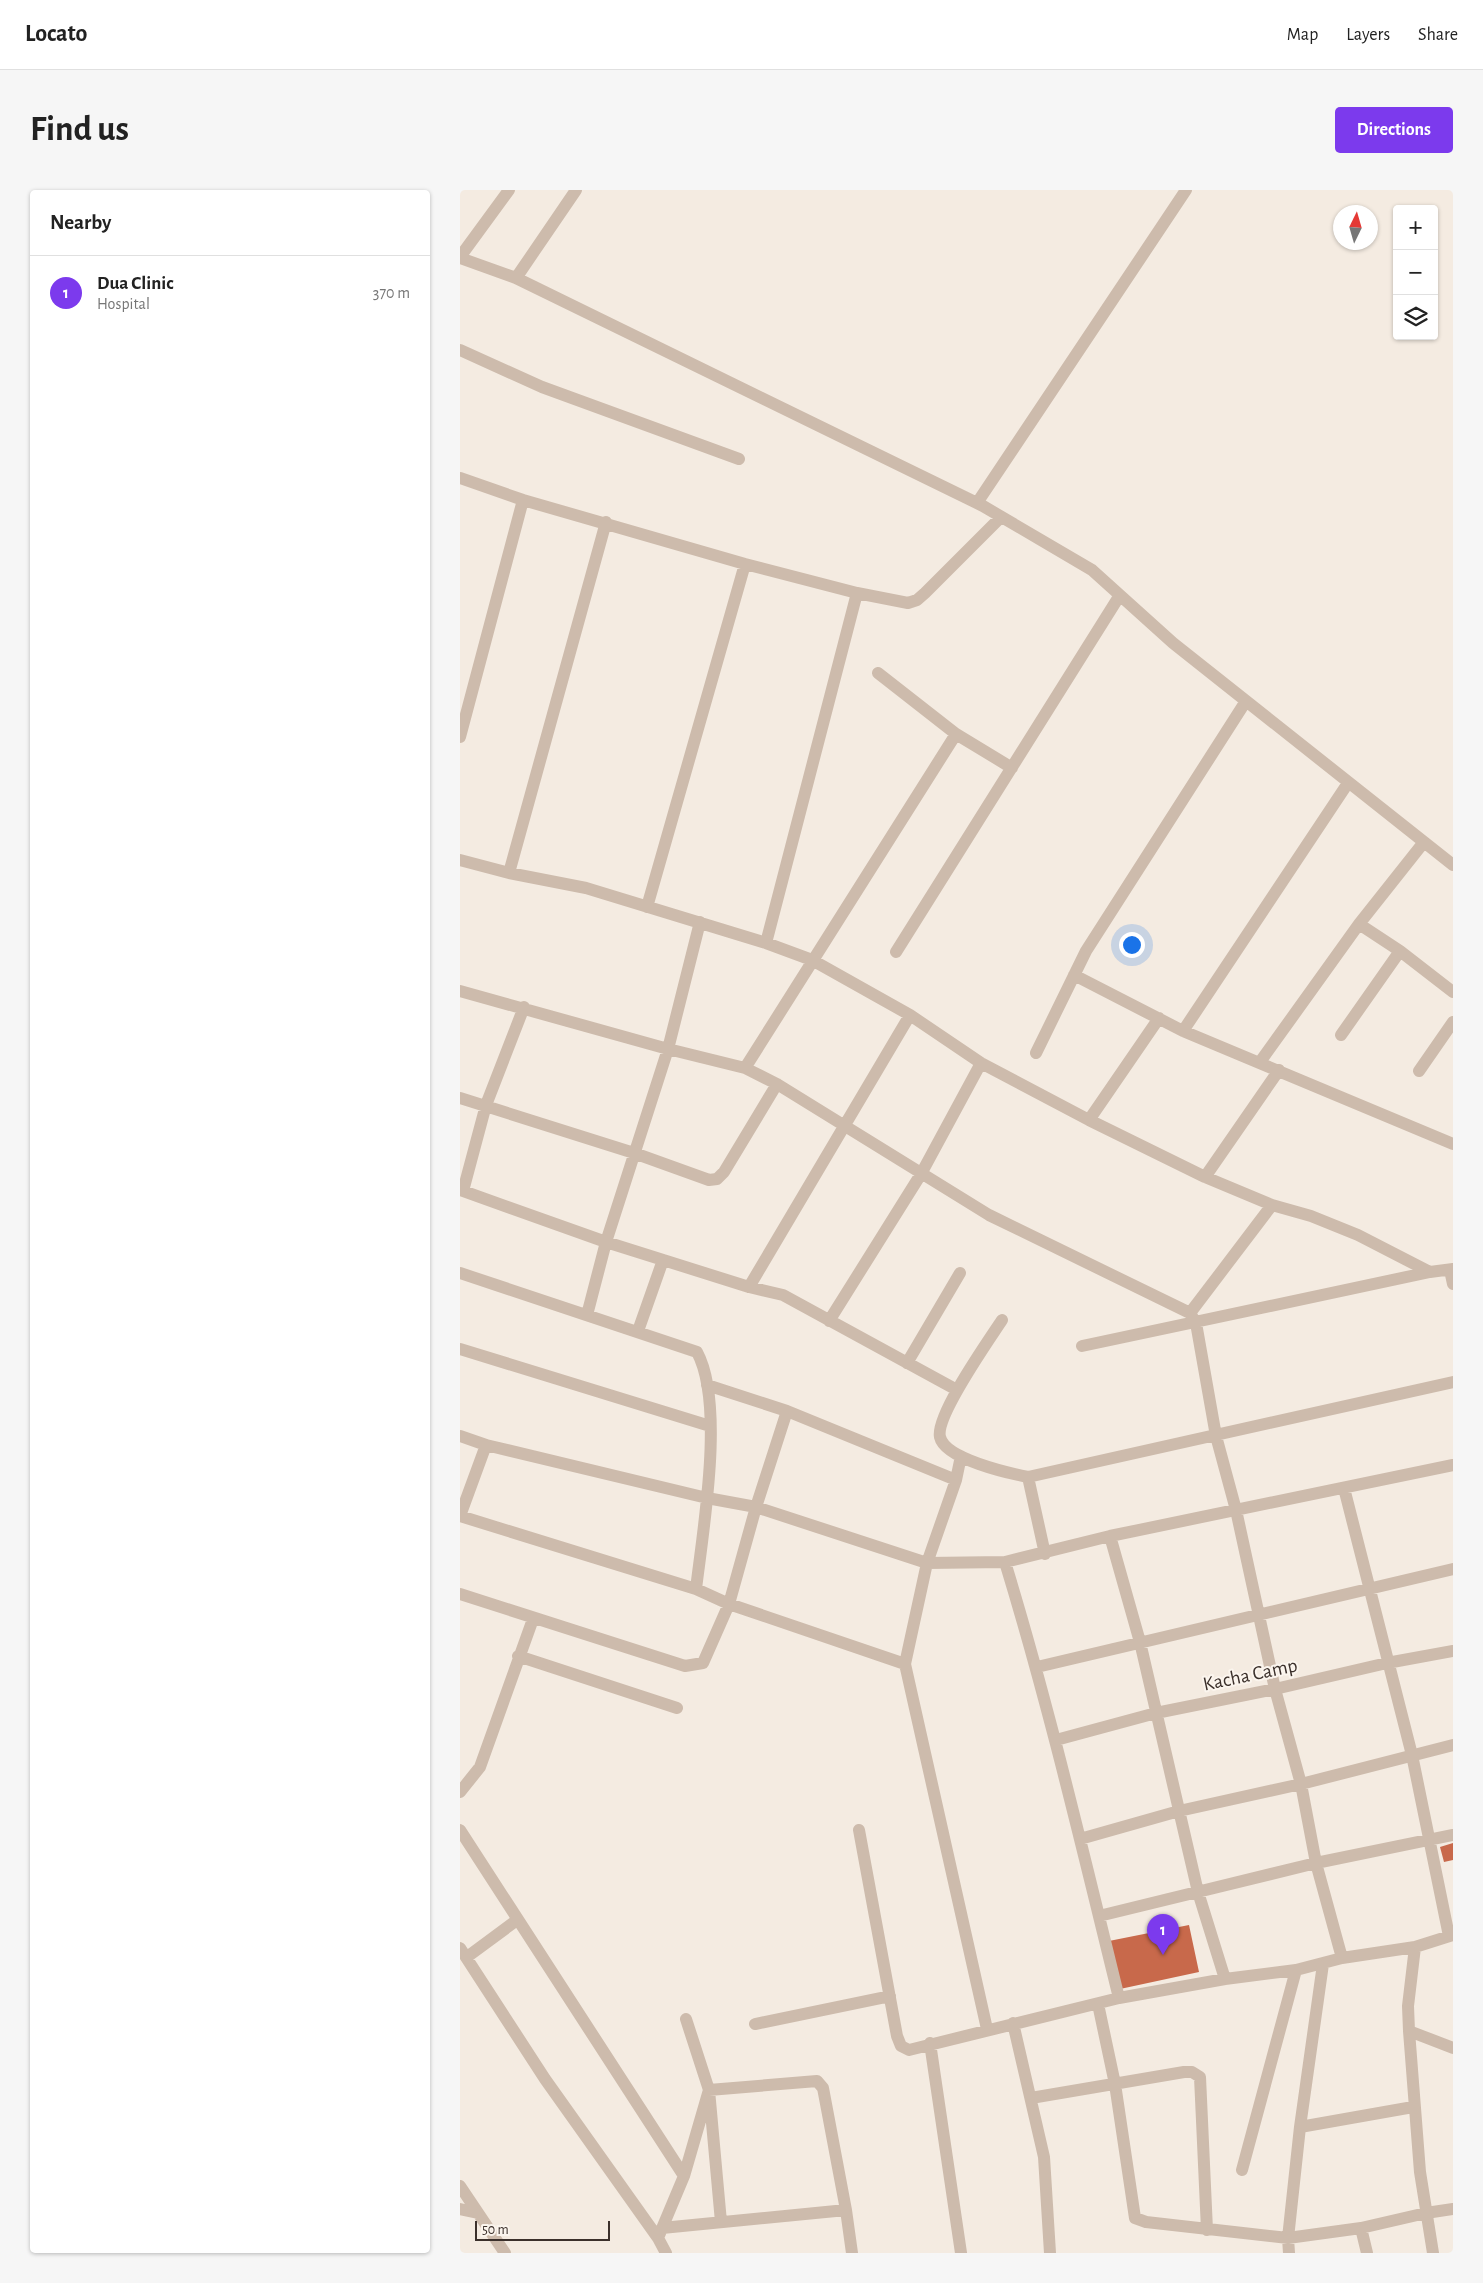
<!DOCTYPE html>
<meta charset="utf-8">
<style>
:root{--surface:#fff;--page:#f6f6f6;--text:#222;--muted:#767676;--line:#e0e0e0;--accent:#7c3aed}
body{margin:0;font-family:"Alegreya Sans",sans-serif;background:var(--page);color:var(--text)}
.controls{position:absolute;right:15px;top:15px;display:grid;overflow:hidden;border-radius:5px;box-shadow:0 1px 4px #0004}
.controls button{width:45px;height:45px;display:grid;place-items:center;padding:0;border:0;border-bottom:1px solid var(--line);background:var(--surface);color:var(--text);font:25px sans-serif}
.compass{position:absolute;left:873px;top:15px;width:45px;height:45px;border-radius:50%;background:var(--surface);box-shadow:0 1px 4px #0004;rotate:5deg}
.scale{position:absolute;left:15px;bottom:12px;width:135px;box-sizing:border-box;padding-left:5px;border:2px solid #3b302b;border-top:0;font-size:14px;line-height:18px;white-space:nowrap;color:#3b302b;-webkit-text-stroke:4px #fbf5ee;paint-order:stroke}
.you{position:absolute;left:671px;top:754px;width:18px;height:18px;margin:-12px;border:4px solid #fff;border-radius:50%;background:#1a73e8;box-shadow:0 0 0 8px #1a73e833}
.badge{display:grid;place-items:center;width:32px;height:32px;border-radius:50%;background:var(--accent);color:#fff;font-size:16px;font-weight:700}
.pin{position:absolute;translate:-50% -41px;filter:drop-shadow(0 1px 2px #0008)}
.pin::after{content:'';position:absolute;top:26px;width:18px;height:15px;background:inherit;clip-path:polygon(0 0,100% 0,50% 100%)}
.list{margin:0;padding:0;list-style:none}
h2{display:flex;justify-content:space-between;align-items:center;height:65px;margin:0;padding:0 20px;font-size:21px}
h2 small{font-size:16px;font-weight:400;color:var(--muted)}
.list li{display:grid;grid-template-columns:32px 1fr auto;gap:15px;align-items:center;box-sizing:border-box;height:75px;padding:0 20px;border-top:1px solid var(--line)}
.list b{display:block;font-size:19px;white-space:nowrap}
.list p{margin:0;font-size:16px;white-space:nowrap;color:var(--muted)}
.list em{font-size:16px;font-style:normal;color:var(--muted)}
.icon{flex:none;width:28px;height:28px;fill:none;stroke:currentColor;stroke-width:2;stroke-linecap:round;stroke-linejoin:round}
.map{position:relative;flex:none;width:993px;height:2063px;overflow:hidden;border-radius:5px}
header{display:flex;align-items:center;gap:30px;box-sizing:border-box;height:70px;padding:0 25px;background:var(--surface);border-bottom:1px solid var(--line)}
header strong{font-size:24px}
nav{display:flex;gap:28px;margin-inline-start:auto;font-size:18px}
.intro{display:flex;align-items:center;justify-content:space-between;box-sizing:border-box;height:120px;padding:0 30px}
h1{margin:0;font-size:35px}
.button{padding:12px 22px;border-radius:5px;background:var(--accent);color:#fff;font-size:18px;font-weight:700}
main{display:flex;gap:30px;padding:0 30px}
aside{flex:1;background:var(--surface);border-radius:5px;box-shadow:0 1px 4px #0004}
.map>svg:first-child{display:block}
.building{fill:#c8694b}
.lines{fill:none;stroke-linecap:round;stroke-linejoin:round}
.minor{stroke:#cdbbac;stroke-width:12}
.labels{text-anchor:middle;stroke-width:4;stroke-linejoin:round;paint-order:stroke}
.street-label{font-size:20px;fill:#3b302b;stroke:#fbf5ee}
</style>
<header>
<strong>Locato</strong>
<nav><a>Map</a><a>Layers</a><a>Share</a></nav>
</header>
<div class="intro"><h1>Find us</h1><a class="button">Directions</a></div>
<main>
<aside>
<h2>Nearby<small></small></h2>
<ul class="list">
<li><span class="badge">1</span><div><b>Dua Clinic</b><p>Hospital</p></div><em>370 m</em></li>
</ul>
</aside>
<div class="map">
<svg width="993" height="2063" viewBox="0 0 993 2063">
<rect width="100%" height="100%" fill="#f4ebe1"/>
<path class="building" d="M993,1653V1670L984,1672L980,1657Z
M729,1735L739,1782L660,1799L649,1751Z"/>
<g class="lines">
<path class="minor" d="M0,67L49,0
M0,68L56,88L523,316L632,380L713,453L993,675
M56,88L116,0
M0,160L82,197L279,269
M0,288L63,310L285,374L397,403L448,413L457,410L465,403L541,327
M517,313L726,0
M418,483L496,544
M0,547L63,310
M0,670L49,683L126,698L306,753L352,770L450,825L521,873L629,930L745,987L812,1015L851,1026L898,1045L970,1082
M49,683L146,332
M187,717L285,374
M899,734L940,761L993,802
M306,753L397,403
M436,762L660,405
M614,785L723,841L993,954
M0,801L208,859L285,878L317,894L529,1025L730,1123L736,1133L756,1246L776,1320L815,1499L841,1594L856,1673L882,1768
M723,841L888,593
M881,845L940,761
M576,863L626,761L786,511
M800,872L899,734L964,652
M285,878L496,544L552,578
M959,881L993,832
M0,908L174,963L249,990L257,989L264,982L317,894
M629,930L699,828
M745,987L819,880
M0,1000L146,1052L289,1097L323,1105L497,1200
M3,1001L26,915L64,817
M990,1080L993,1094
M0,1083L237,1162C265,1214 243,1340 236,1399
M289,1097L450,825
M730,1123L812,1015
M127,1125L146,1052L208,859L240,732
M542,1130C529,1150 475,1226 480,1247C485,1269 548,1283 568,1287L993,1192
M369,1131L461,984L521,873
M178,1141L203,1070
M622,1156L970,1082L993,1079
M0,1159L250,1236
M447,1173L500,1083
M247,1195L327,1221L496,1290
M0,1246L26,1255L247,1308L296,1317L467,1373L545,1372L650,1346L993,1275
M501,1266L496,1290L467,1373L445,1474L527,1839
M568,1287L585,1364
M884,1298L952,1565L989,1746
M0,1326L236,1399L269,1414L445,1474
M0,1326L26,1255
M650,1346L680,1452L738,1702L765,1789
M545,1372C589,1516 623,1662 659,1808
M0,1404L225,1476L243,1473L269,1414L296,1317L327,1221
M58,1466L217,1518
M577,1477L993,1379
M596,1550L696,1523L815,1499L927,1473L993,1461
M0,1602L20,1577L73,1429
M0,1640L224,1986
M399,1640L437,1846L441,1856L449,1860L659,1808L765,1789L836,1780L882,1768L955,1757L993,1745
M620,1649L719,1621L841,1594L993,1555
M639,1726L856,1673L993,1645
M955,1757L948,1816L949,1841L960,1982L973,2063
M0,1758L85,1889L198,2048L206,2063
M7,1767L57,1730
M638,1814L655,1894L675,2028L686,2032L828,2048L901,2038L966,2023L993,2019
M226,1829L249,1900L261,2032
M553,1833L584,1967L590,2063
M295,1834L430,1806
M949,1841L993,1858
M470,1853L501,2063
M571,1908L724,1882H732L740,1887L747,2040
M840,1937L953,1917
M782,1980L836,1780
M0,1996L45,2063
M0,2019L18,2023
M202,2038L386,2020
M901,2038L907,2063
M198,2048L224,1986L249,1900L357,1891L363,1898L386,2020L392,2063
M829,2063L828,2048L840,1937L863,1774"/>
</g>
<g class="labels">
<g class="street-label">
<text transform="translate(790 1484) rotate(-12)" y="7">Kacha Camp</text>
</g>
</g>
</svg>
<div class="controls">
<button>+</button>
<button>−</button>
<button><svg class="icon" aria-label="layers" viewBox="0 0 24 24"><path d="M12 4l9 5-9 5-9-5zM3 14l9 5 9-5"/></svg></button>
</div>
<svg class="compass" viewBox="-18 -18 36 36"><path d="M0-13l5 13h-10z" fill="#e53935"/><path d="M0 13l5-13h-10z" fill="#767676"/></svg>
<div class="scale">50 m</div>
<div class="you"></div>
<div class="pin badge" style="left:703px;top:1765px">1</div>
</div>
</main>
